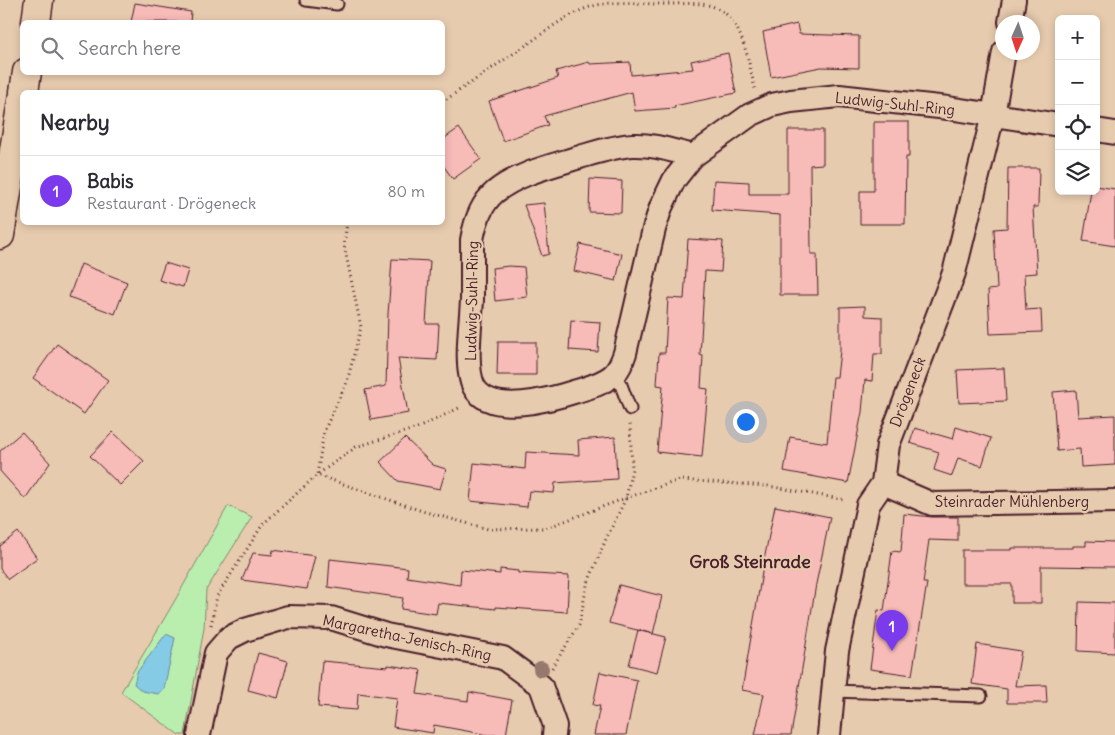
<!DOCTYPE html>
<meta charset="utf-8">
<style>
:root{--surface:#fff;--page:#f7f7f7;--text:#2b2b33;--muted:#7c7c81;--line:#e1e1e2;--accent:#7c3aed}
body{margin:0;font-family:Delius,sans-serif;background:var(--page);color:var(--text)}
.controls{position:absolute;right:15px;top:15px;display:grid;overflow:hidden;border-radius:8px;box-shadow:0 2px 8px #0003}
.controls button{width:45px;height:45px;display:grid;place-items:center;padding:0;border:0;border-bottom:1px solid var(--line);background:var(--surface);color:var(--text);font:25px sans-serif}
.compass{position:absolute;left:995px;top:15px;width:45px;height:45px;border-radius:50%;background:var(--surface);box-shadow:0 2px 8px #0003;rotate:183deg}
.you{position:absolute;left:745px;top:421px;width:18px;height:18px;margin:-12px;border:4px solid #fff;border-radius:50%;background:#1a73e8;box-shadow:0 0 0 8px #1a73e833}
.badge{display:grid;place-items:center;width:32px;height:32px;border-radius:50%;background:var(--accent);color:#fff;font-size:16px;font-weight:700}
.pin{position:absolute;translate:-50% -41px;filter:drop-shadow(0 1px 2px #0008)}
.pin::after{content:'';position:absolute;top:26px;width:18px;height:15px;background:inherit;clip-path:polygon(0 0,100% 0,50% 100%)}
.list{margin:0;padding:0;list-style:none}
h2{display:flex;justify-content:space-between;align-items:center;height:65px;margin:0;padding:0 20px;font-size:21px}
h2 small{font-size:16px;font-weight:400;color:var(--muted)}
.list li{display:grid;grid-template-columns:32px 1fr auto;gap:15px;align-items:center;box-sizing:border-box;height:70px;padding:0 20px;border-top:1px solid var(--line)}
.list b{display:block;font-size:19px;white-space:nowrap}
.list p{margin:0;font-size:16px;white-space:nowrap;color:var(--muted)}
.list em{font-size:16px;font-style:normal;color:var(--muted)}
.icon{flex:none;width:28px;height:28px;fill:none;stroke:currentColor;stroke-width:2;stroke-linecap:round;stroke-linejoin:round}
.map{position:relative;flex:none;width:1115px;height:735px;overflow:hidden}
.search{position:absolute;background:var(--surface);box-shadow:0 2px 8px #0003;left:20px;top:20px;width:425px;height:55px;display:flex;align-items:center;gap:12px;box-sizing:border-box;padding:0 18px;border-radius:8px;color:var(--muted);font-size:19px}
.panel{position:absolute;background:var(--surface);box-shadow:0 2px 8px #0003;left:20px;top:90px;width:425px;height:135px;border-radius:8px}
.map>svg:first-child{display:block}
.green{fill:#baeeaf;stroke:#82866d}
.water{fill:#85cbe6;stroke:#6d869b}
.building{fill:#f7bbb8;stroke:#4a1f2b}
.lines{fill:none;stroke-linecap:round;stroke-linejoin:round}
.lane-casing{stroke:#4a1f2b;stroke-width:15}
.street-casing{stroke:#4a1f2b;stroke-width:26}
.secondary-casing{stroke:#4a1f2b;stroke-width:31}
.path{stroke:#4a1f2b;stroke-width:3;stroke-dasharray:1 4;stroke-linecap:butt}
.lane{stroke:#e7cbae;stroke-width:11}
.street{stroke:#e7cbae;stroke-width:22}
.secondary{stroke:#e7cbae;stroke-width:28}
.tree{fill:#97786d}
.labels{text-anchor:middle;stroke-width:4.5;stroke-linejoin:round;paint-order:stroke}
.street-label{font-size:15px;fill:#4a1f2b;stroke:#e7cbae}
.quarter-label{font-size:18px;font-weight:bold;fill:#4a1f2b;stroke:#e7cbae}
</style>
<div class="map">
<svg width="1115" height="735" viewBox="0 0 1115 735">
<rect width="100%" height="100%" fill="#e7cbae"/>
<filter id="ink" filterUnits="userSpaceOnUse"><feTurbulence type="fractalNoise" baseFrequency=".02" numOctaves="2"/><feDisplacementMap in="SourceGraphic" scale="10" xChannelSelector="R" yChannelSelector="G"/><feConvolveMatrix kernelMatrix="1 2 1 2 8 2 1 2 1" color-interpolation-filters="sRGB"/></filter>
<g filter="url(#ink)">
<path class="green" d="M228,506L252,517L206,590L204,628L185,735H179L121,692L174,602Z"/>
<path class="water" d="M166,634L175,638L164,689L158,694L142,691L134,684L137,672Z"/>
<path class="building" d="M135,3L191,12L190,22H131Z
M797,24L799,34L859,36V68L821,67L771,77L763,32Z
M728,53L736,93L674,106L675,108L635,111L632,92L544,116L548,125L503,141L489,101L558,78L556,71L589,62L590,64L630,62L631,75L693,69L691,61Z
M874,122H909V157H906L905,224H860V191H874Z
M459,128L481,159L453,179L442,164V140Z
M788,130H823V164L810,165L811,254H817L818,295H780V215L712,210L714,180L749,182V194H788Z
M1008,168H1039L1038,207H1033L1037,273L1024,274L1026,310L1041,309L1042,332L990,334L988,290L997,289L994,229L1007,228Z
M590,179L622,181L621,213L589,212Z
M1096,186L1115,189V246L1083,241L1091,191H1096Z
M544,203L549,254L542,256L524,205Z
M688,239L723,241L721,272L705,271L700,355L703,356L701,388L708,389L702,457L657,452L663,386L657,385L659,353H665L668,298L684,299Z
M580,244L622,254L616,281L574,271Z
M392,259L430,261L426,324H439L437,360L398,358L408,413L371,420L365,390L386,386L388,314Z
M165,263L188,270L183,287L159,280Z
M81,264L127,282L115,314L69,297Z
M509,266L524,267L527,297L495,301L492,268Z
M865,306V316L882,317V354H874L872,381L865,380L862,412L848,483L784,471L790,437L827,443L833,377H837L840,351V307Z
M571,320L600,322L598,352L569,350Z
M498,342H536V375H497Z
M57,344L108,380L84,414L33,378Z
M1004,368L1006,401L959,403L957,370Z
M1076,390L1078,417L1115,415V465L1081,467L1080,449L1057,451L1053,392Z
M956,427L991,438L982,466L958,458L952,476L934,470L939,452L910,443L915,428L953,439Z
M22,432L50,463L25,499L0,471V451Z
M113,432L144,461L120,485L90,456Z
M615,437L617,479L555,483L554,493L529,491L527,507L470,501L474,463L525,469L526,452L579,455L578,440Z
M405,438L433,465L446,469L440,489L398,481L380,462Z
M775,506L830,517L816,584L791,735H755L764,694L742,690L765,555Z
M904,514L932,517H958V541L929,540L923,583H927L912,675L870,669L878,610L884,611L892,551L901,552Z
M18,532L37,558L8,579L0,569V546Z
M1086,541L1115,542V567L1041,566V603H1012V584H962V550H1012V548H1073V546H1086Z
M273,550L315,556L307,589L242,580L253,553L272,555Z
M330,559L408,568L407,577L460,585L461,570L500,574V569L518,571V573L569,576L567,612L496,607V609L438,603L436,614L401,609L403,598L328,587Z
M619,585L662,596L653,634L609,623Z
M1079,602L1115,603V653L1078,651Z
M638,630L666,637L657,672L629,665Z
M977,644L1021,651L1015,686L1046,685L1047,703H1007V689L972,684Z
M258,653L288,661L278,698L248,690Z
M322,661L388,667V665L421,670L417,694L468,701L469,692L512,700L506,735H488L434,725L433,733L393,727L397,698L358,693L357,710L318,707Z
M600,672L637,680L626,735H594L600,706L593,705Z"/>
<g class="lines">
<defs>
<path id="lane" d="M306,0L337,4
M613,375L621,385L630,409
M833,691L981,696"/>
<path id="street" d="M1010,22L1014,0
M1096,130L1115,133
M693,156C673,151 653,144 633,145C615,146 597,152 580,157C551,166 519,173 495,192C481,204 475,222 472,240C472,260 472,280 472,300C471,322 464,368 474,387C491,417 552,399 577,391C589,387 602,384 612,376C619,370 622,362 625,353L654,229L661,207L674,180L693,156L750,115L772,105L791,101L839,96L948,108L1059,125
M883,483L932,504L1115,501
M199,735L216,653L229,638L245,630L288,617L331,618L386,635L503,658L541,686L555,726L554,735
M829,735L837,651L868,505L883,483L888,445L954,273L993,115L1004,52"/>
<path id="secondary" d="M36,22L39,0
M24,92L27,72
M0,235L22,101"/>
</defs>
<use href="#lane" class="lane-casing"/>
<use href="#street" class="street-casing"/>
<use href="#secondary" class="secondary-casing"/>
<path class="path" d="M442,102C471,83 499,63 528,44C549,29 571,11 597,5C623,0 643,5 669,4C688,4 712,0 727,15C745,33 749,65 755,89
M347,222L344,245L361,327L347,382L324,431L317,475L422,511L488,529L546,528L626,498L680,480L768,486L846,500
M211,625L217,596L263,524L317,475L356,447L420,427L461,407
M552,668L579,625L587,585L606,539L626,498L632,469L630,424"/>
<use href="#lane" class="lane"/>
<use href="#street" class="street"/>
<use href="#secondary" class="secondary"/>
</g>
<circle class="tree" cx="541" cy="669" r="8"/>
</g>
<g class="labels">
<g class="street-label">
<text transform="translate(895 104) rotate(6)" y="5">Ludwig-Suhl-Ring</text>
<text transform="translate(472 301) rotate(-89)" y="5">Ludwig-Suhl-Ring</text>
<text transform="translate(908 392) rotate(-69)" y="5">Drögeneck</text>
<text x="1012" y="507">Steinrader Mühlenberg</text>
<text transform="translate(407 638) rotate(12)" y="5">Margaretha-Jenisch-Ring</text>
</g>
<g class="quarter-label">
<text x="750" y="568">Groß Steinrade</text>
</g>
</g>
</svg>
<div class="controls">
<button>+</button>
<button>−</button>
<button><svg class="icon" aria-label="locate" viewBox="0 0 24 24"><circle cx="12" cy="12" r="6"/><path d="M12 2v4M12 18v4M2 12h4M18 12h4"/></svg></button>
<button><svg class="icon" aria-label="layers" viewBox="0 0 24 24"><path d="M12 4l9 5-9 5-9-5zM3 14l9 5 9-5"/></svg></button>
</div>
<svg class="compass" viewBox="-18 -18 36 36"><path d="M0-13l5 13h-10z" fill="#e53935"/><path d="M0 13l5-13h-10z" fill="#7c7c81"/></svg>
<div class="you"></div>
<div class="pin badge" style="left:892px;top:651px">1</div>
<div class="search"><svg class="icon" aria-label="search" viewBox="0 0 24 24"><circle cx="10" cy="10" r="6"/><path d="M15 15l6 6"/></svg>Search here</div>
<section class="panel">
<h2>Nearby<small></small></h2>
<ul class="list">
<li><span class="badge">1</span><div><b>Babis</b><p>Restaurant · Drögeneck</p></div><em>80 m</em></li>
</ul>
</section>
</div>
